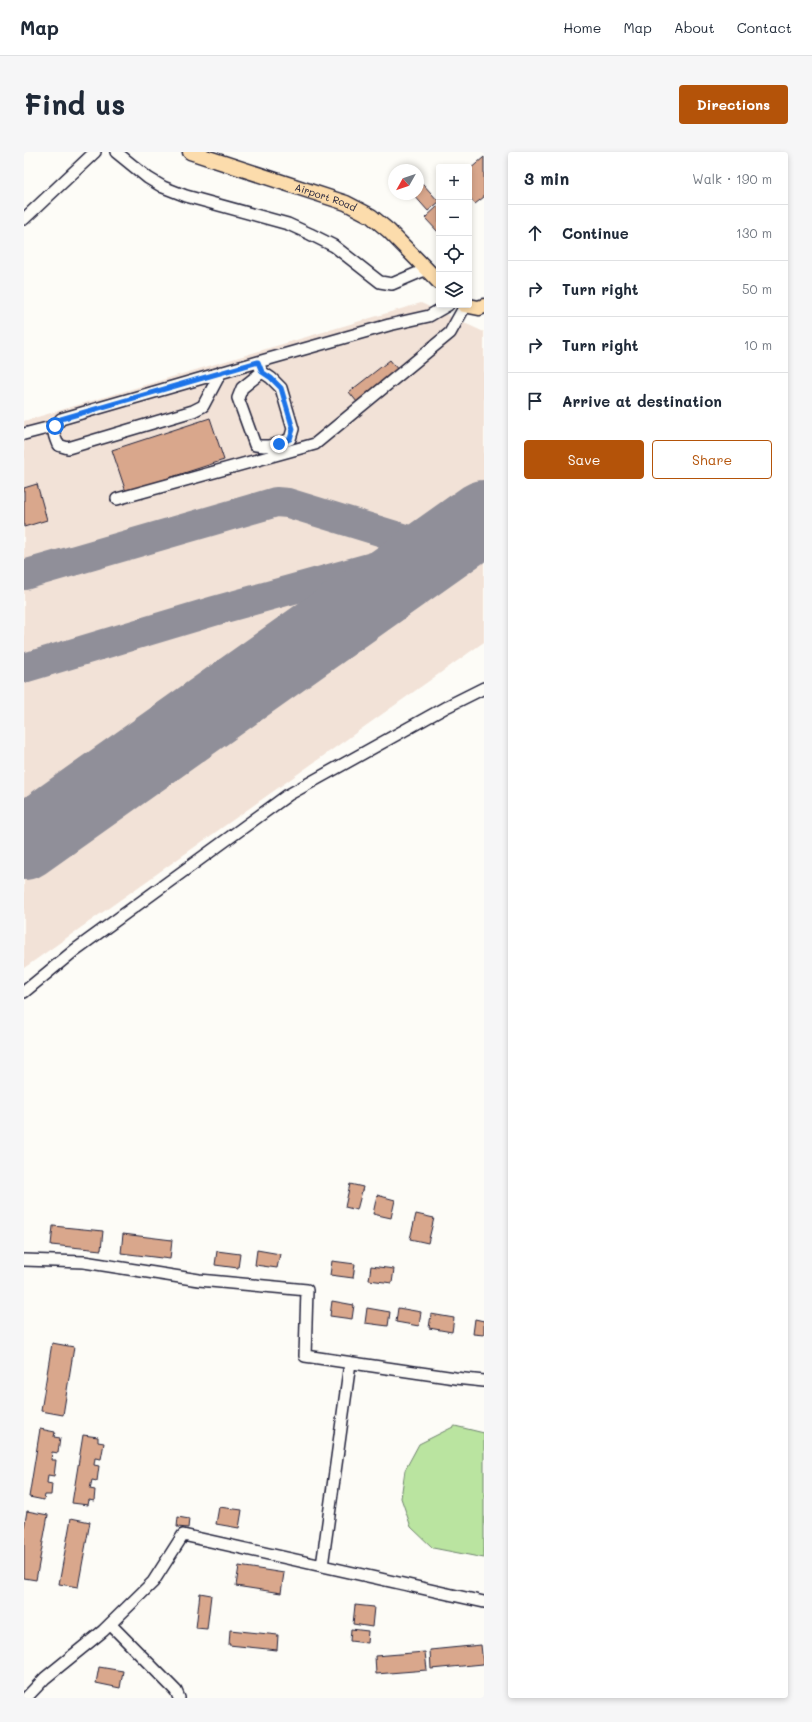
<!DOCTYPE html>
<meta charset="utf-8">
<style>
:root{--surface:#fff;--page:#f6f6f7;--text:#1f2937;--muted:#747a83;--line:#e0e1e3;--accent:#b45309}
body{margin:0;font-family:Mali,sans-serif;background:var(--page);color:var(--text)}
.controls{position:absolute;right:12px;top:12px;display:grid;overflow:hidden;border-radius:4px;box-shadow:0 2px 6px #0003}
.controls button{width:36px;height:36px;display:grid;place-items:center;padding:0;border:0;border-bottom:1px solid var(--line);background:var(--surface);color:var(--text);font:20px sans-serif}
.compass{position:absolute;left:364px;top:12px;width:36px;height:36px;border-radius:50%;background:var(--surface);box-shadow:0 2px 6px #0003;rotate:230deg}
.stop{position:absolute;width:12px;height:12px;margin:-9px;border:3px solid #1a73e8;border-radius:50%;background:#fff}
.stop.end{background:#1a73e8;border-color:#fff;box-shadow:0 1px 4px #0008}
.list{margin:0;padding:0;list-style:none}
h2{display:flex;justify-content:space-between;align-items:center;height:52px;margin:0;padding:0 16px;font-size:17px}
h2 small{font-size:13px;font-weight:400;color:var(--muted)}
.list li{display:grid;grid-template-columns:26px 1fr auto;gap:12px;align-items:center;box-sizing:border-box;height:56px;padding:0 16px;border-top:1px solid var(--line)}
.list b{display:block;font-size:15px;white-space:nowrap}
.list em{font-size:13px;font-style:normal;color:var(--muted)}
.actions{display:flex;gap:8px;padding:12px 16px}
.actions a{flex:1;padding:9px 0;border:1px solid var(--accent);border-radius:4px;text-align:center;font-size:14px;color:var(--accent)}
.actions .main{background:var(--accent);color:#fff}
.icon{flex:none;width:22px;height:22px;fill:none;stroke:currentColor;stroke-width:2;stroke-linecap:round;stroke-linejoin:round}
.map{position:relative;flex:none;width:460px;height:1546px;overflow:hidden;border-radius:4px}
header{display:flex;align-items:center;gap:24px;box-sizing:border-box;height:56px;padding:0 20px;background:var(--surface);border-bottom:1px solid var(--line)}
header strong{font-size:19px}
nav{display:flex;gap:22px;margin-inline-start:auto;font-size:14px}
.intro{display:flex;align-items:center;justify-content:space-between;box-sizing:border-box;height:96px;padding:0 24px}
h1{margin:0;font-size:28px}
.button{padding:10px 18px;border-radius:4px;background:var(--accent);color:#fff;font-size:14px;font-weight:700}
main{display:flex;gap:24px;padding:0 24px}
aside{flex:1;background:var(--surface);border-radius:4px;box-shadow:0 2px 6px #0003}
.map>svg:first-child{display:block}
.built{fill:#f2e2d7}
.green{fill:#bae4a0;stroke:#6e836e}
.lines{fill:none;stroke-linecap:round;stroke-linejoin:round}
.taxiway{stroke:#908f99;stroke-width:30}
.runway{stroke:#908f99;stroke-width:74}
.building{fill:#d9a78c;stroke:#22223b}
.minor-casing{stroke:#22223b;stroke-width:14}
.major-casing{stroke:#22223b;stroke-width:17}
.minor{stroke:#fdfcf7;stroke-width:11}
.major{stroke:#fcdcac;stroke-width:14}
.route{stroke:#1a73e8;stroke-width:5}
.labels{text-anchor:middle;stroke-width:3.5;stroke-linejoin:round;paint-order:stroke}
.street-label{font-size:10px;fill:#22223b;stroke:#fdfcf7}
</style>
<header>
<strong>Map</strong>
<nav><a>Home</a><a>Map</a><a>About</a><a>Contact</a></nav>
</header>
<div class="intro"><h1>Find us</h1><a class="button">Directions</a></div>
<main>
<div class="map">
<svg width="460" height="1546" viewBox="0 0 460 1546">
<rect width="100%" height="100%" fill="#fdfcf7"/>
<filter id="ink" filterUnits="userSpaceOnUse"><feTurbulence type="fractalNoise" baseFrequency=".025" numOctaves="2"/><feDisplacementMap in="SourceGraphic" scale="8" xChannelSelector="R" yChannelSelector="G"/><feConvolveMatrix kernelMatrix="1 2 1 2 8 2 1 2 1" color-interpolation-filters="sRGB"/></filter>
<g filter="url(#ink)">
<path class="built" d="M397,151L460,180V490L0,816V269Z"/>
<path class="green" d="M431,1274L460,1281V1406L409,1396L387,1375L377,1346L381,1318L395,1292Z"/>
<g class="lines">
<path class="taxiway" d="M0,423L252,350L264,351L414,397
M0,516L190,459L414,397"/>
<path class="runway" d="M0,691L460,365"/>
</g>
<path class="building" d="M460,5V45L451,52L445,45V18Z
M399,32L415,50L404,59L389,42H394V37Z
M415,53V81L401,66Z
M366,208L374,218L333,250L325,240Z
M186,266L200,308L102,340L88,298Z
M13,332L23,368L0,375V336Z
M326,1032L339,1035L333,1058L321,1055Z
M353,1043L371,1048L367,1066L349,1062Z
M392,1062L410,1066L404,1091L386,1087Z
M29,1074L79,1079L77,1098L27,1093Z
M99,1082L148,1088L146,1107L97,1101Z
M233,1098L256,1102L253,1116L231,1113Z
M193,1099L216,1102L214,1116L191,1113Z
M308,1109L331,1112L329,1126L306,1123Z
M347,1114L370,1117L368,1131L345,1128Z
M308,1149L330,1153L328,1167L306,1164Z
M343,1156L366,1160L364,1174L341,1171Z
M374,1156L397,1160L395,1174L372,1170Z
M407,1162L430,1166L428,1180L405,1176Z
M451,1167L460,1169V1183L449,1182Z
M28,1191L50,1195L39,1263L17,1259Z
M16,1277L31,1280L30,1285L36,1286L34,1301L28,1300L27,1308H32L30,1324L24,1323L23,1331L28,1332L27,1343H21L20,1348L5,1345Z
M59,1283L74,1285V1290L80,1291L77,1307L71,1306L70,1313L75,1314L73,1329L68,1328L66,1337L71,1338L70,1349L65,1348L64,1353L48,1351Z
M195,1355L218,1358L215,1376L192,1372Z
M3,1359L24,1363L12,1428L0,1426V1376Z
M154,1365L165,1367L164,1376L153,1375Z
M47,1366L66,1370L54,1435L35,1432Z
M215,1414L260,1421L257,1441L212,1434Z
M176,1441L187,1443L183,1477L172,1476Z
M331,1453L350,1455L348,1475L329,1472Z
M327,1477L344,1479L343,1491L326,1489Z
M206,1478L254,1483L253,1498L205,1493Z
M457,1493L459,1512L407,1517L406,1498Z
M401,1500L403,1518L352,1522L351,1504Z
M75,1515L99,1519L96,1536L72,1531Z"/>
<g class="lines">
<defs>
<path id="minor" d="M92,0L124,26L139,35L162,44L264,72L286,82L310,94L356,130L368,132L403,117
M0,67L71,0
M234,210L238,220L247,226L257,236L269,277L266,287C254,292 244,296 231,293L214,246L218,236L238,220
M197,220L179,254L169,259L44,296L34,293C29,281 27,278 37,267L234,210L365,173L405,164L424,153
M0,282L31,274
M93,347L291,292L426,181L441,154
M0,840L51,798L264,643L424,554L460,536
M0,1108L60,1110L175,1128L283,1138L281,1204L431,1226L460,1229
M298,1414L326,1211
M86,1472L152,1539L155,1546
M2,1546L21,1526L79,1479L129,1430L159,1383L460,1450"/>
<g id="major">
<path id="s1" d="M166,0L322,51L347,64L365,79L415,130"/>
<path d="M440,153L455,156L460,154"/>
</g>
</defs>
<use href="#minor" class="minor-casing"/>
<use href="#major" class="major-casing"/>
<use href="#minor" class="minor"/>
<use href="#major" class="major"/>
</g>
</g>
<g class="lines" filter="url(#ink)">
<path class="route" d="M31,274L37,267L234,210L238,220L247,226L257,236L269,277L266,287L255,292"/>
</g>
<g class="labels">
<g class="street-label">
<text dy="4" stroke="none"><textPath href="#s1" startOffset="143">Airport Road</textPath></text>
</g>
</g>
</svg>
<div class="controls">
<button>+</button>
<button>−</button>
<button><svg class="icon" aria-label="locate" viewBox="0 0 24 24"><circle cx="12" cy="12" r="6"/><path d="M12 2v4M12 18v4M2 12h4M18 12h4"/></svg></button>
<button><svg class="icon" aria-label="layers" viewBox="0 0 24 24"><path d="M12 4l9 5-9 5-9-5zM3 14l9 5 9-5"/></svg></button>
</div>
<svg class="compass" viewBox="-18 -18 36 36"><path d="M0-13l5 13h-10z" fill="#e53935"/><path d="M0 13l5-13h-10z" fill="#747a83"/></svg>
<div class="stop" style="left:31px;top:274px"></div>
<div class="stop end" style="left:255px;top:292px"></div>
</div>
<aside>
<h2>3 min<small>Walk · 190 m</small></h2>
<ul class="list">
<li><svg class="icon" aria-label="ahead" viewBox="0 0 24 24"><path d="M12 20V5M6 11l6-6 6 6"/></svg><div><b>Continue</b></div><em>130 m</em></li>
<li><svg class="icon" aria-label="right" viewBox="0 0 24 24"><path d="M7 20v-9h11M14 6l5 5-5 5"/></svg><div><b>Turn right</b></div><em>50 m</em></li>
<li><svg class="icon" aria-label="right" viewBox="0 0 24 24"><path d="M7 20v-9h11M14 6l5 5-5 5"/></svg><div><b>Turn right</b></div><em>10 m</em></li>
<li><svg class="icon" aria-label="arrive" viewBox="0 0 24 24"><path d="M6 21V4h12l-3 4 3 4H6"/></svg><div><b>Arrive at destination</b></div></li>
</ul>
<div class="actions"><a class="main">Save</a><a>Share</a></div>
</aside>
</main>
